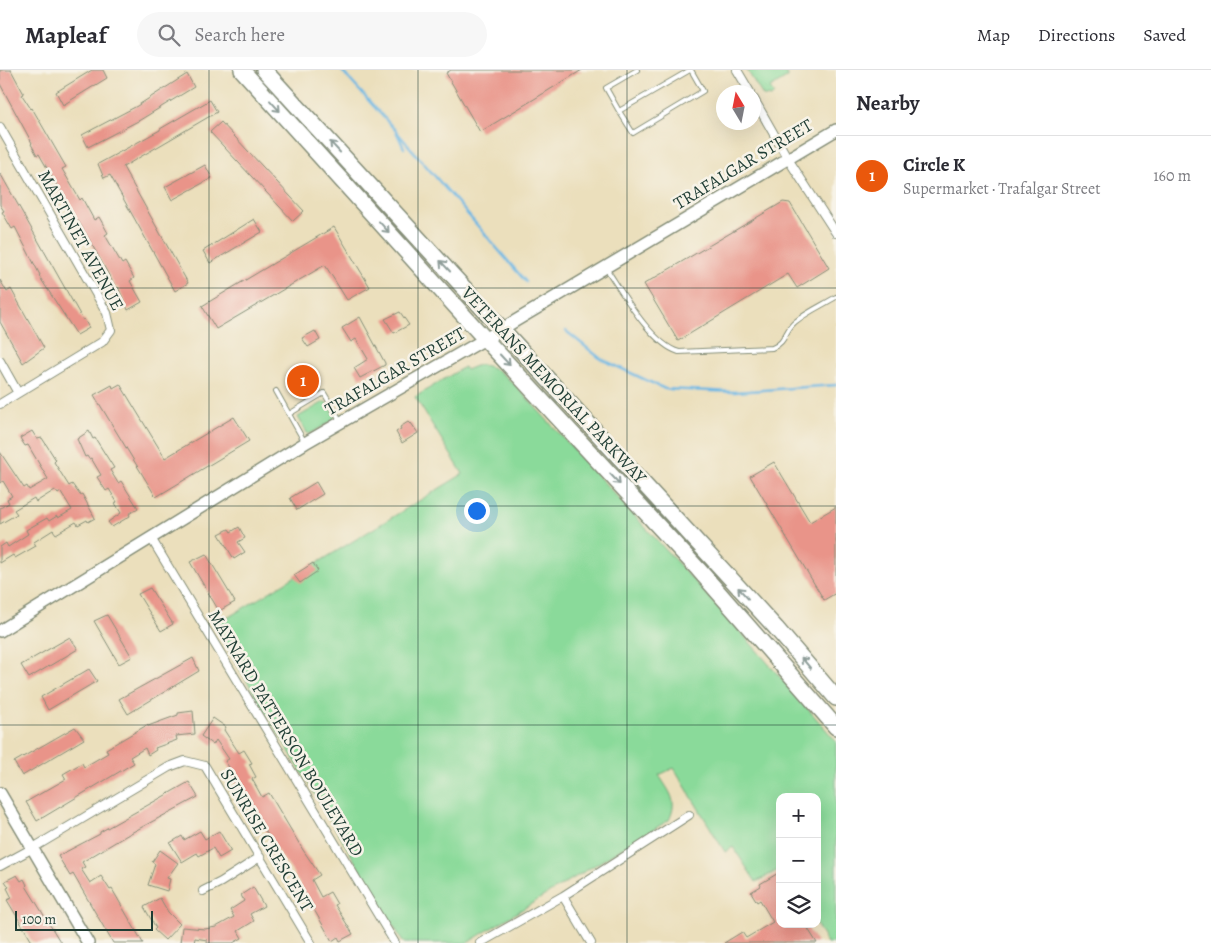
<!DOCTYPE html>
<meta charset="utf-8">
<style>
:root{--surface:#fff;--page:#f7f7f7;--text:#2b2b33;--muted:#7c7c81;--line:#e1e1e2;--accent:#ea580c}
body{margin:0;font-family:Alegreya,serif;background:var(--page);color:var(--text)}
.controls{position:absolute;right:15px;bottom:15px;display:grid;overflow:hidden;border-radius:10px;box-shadow:0 5px 20px #0002}
.controls button{width:45px;height:45px;display:grid;place-items:center;padding:0;border:0;border-bottom:1px solid var(--line);background:var(--surface);color:var(--text);font:25px sans-serif}
.compass{position:absolute;left:716px;top:15px;width:45px;height:45px;border-radius:50%;background:var(--surface);box-shadow:0 5px 20px #0002;rotate:350deg}
.scale{position:absolute;left:15px;bottom:12px;width:138px;box-sizing:border-box;padding-left:5px;border:2px solid #1f3d34;border-top:0;font-size:14px;line-height:18px;white-space:nowrap;color:#1f3d34;-webkit-text-stroke:4px #f7f3e8;paint-order:stroke}
.you{position:absolute;left:476px;top:440px;width:18px;height:18px;margin:-12px;border:4px solid #fff;border-radius:50%;background:#1a73e8;box-shadow:0 0 0 8px #1a73e833}
.badge{display:grid;place-items:center;width:32px;height:32px;border-radius:50%;background:var(--accent);color:#fff;font-size:16px;font-weight:700}
.pin{position:absolute;translate:-50% -50%;border:2px solid #fff;box-shadow:0 1px 5px #0006}
.list{margin:0;padding:0;list-style:none}
h2{display:flex;justify-content:space-between;align-items:center;height:65px;margin:0;padding:0 20px;font-size:21px}
h2 small{font-size:16px;font-weight:400;color:var(--muted)}
.list li{display:grid;grid-template-columns:32px 1fr auto;gap:15px;align-items:center;box-sizing:border-box;height:80px;padding:0 20px;border-top:1px solid var(--line)}
.list b{display:block;font-size:19px;white-space:nowrap}
.list p{margin:0;font-size:16px;white-space:nowrap;color:var(--muted)}
.list em{font-size:16px;font-style:normal;color:var(--muted)}
.icon{flex:none;width:28px;height:28px;fill:none;stroke:currentColor;stroke-width:2;stroke-linecap:round;stroke-linejoin:round}
.map{position:relative;flex:none;width:836px;height:873px;overflow:hidden}
header{display:flex;align-items:center;gap:30px;box-sizing:border-box;height:70px;padding:0 25px;background:var(--surface);border-bottom:1px solid var(--line)}
header strong{font-size:24px}
nav{display:flex;gap:28px;margin-inline-start:auto;font-size:18px}
.search{width:350px;height:45px;background:var(--page);display:flex;align-items:center;gap:12px;box-sizing:border-box;padding:0 18px;border-radius:28px;color:var(--muted);font-size:19px}
main{display:flex}
aside{flex:1;background:var(--surface)}
.map>svg:first-child{display:block}
.green{fill:#8ada9a;stroke:#548c67}
.lines{fill:none;stroke-linecap:round;stroke-linejoin:round}
.stream{stroke:#6bb7e4;stroke-width:2.5}
.building{fill:#e99489}
.lane-casing{stroke:#858e78;stroke-width:6}
.street-casing{stroke:#858e78;stroke-width:10}
.secondary-casing{stroke:#858e78;stroke-width:14}
.highway-casing{stroke:#858e78;stroke-width:18}
.lane{stroke:#fff;stroke-width:4}
.street{stroke:#fff;stroke-width:8}
.secondary{stroke:#fff;stroke-width:11}
.highway{stroke:#fff;stroke-width:15}
.oneway{stroke:#8f9e9a}
.grid{fill:none;stroke:#1f3d34;stroke-width:1;stroke-opacity:0.55}
.labels{text-anchor:middle;stroke-width:5;stroke-linejoin:round;paint-order:stroke}
.street-label{font-size:18px;fill:#1f3d34;stroke:#f7f3e8}
</style>
<header>
<strong>Mapleaf</strong>
<div class="search"><svg class="icon" aria-label="search" viewBox="0 0 24 24"><circle cx="10" cy="10" r="6"/><path d="M15 15l6 6"/></svg>Search here</div>
<nav><a>Map</a><a>Directions</a><a>Saved</a></nav>
</header>
<main>
<div class="map">
<svg width="836" height="873" viewBox="0 0 836 873">
<rect width="100%" height="100%" fill="#f7f3e8"/>
<filter id="ink" filterUnits="userSpaceOnUse"><feTurbulence type="fractalNoise" baseFrequency=".02" numOctaves="2"/><feDisplacementMap in="SourceGraphic" scale="10" xChannelSelector="R" yChannelSelector="G"/><feConvolveMatrix kernelMatrix="1 2 1 2 8 2 1 2 1" color-interpolation-filters="sRGB"/></filter>
<filter id="wash" filterUnits="userSpaceOnUse"><feTurbulence type="fractalNoise" baseFrequency=".0096" numOctaves="4" result="noise"/><feDisplacementMap in="SourceGraphic" scale="20" xChannelSelector="R" yChannelSelector="G"/><feGaussianBlur stdDeviation="1.12" result="paint"/><feColorMatrix in="noise" values="0 0 0 0 0 0 0 0 0 0 0 0 0 0 0 0 0 1.4 0 .05"/><feComposite in="paint" operator="in"/></filter>
<g filter="url(#wash)">
<rect width="100%" height="100%" fill="#ebdfbc"/>
<path class="green" d="M747,0H784L788,7L770,18L774,24L771,27L763,26Z
M478,295C496,295 503,305 516,316L739,560L836,671V873H827L816,854L817,727H780V799L756,812L733,777L725,782L674,698L659,705C669,722 679,730 669,750L467,873H404L396,860L214,556L463,404L415,327L464,297L466,300Z
M324,332H326L335,346L334,350L310,364L307,363L298,347Z"/>
<g class="lines">
<path class="stream" d="M341,0L396,61L404,78
M396,61L526,212
M566,261L601,289L665,319L735,322L836,315"/>
</g>
<g id="blocks">
<path class="building" d="M0,0H11L24,24L22,25L31,39L32,38L66,97L62,99L80,130L82,128L94,150L99,147L108,163L105,165L122,194L125,192L134,208L130,211L142,232L128,240L118,217L116,218L91,173L78,151L76,152L70,141L71,140L39,84L37,85L31,74L32,73L0,14Z
M92,0H103L107,8L63,35L56,22Z
M451,0H582L480,62L446,3Z
M187,4L194,17L140,50L88,77L82,65L137,36Z
M210,30L217,42L123,97L188,213L175,221L110,105L104,108L98,94L160,60V59Z
M221,52L304,141L293,151L210,62Z
M205,95L212,108L172,130L165,117Z
M0,103L83,250L84,249L89,258L77,265L39,206L40,205L15,157L12,159L2,142L4,141L0,135Z
M783,132L790,133L829,198L797,218L788,204L678,271L644,214Z
M254,149L262,162L210,193L203,181Z
M334,157L370,217L347,230L325,195L216,259L202,236Z
M0,210L7,222L11,219L44,278L23,293L0,252Z
M400,242L409,255L394,263L385,249Z
M360,247L385,293V295L360,308L354,298L368,289L356,269L351,272L342,258Z
M315,261L320,270L308,277L302,268Z
M308,297L317,313L298,324L288,308Z
M120,314L165,388L234,347L249,371L156,427L94,325L112,315L113,318Z
M408,352L410,354L411,353L418,363L402,373L396,362L401,359L400,357Z
M32,361L37,369L42,368L56,390L54,392L69,416L72,414L80,425L82,424L95,448L88,452L87,450L78,455L76,452L56,464L53,460L34,472L36,476L15,488L13,485L0,493V477L6,473L8,477L28,464L26,460L47,448L49,451L57,446L58,448L72,440L61,422L58,424L55,420L36,432L34,428L14,440L17,444L0,454V438L9,433L7,429L12,426L3,411L0,413V382L24,418L27,416L29,420L48,409L28,375L25,376L20,368Z
M89,361L93,369L95,368L114,398L110,400L118,413L121,411L138,438L129,444L130,446L112,457L108,452L121,443L115,433L117,432L109,419L106,421L97,407L101,405L91,388L89,389L87,386L85,387L77,369Z
M774,392L810,452L836,437V523L824,530L750,406Z
M316,412L323,424L297,440L290,428Z
M239,457L245,468L238,472L245,482L234,489L219,464L229,459L231,462Z
M206,484L235,532L219,541L190,492Z
M313,493L318,501L300,513L294,505Z
M150,518L173,554L161,561L138,524Z
M107,545L132,587L119,594L94,551Z
M70,567L78,579L29,608L21,595Z
M193,588L199,601L128,644L119,629Z
M89,599L97,611L48,640L41,627Z
M193,641L195,664L176,666L177,670L155,678L156,680L148,685L145,678L130,687L134,693L37,751L26,732L66,709L63,704L82,693L84,697L108,683L106,679L147,655L148,656L178,645V643Z
M213,648L226,657L224,660L239,683L244,680L252,693L249,694L256,707L252,709L262,727L269,723L303,780L320,805L312,810L321,827L330,822L337,834L335,835L353,864L340,871L338,867L332,871L293,803L274,776L240,716L238,717L231,707L234,705L225,691L229,689L216,670L213,675L201,666Z
M75,657L84,669L22,706L14,692Z
M189,712L198,727L129,764L82,792L85,797L81,799L90,813L101,806L110,820L112,819L143,873H113L73,804L70,806L58,786L100,764V762Z
M200,761L205,769L219,761L231,781L219,788L213,778L199,786L197,783L182,792L170,773L182,766L184,770Z
M160,780L178,793L167,808L170,809L167,821L148,815L155,794L152,792Z
M780,802V854H805L817,873H724L742,862L746,868L773,852L760,830L757,832L751,822L761,816L760,814Z
M17,805L21,811L24,809L27,815L26,816L61,873H34L31,870L7,830L12,828L7,818L9,817L5,811Z
M253,817L264,836L250,844L254,851L238,861L242,868L233,873H207V870L195,868L194,873H180L182,857L205,859L216,857L234,847L230,840L244,831L241,825Z
M160,828L168,842L180,854L165,870L154,860L156,858L144,837Z"/>
</g>
</g>
<g filter="url(#ink)">
<use href="#blocks" fill-opacity="0" stroke="#858e78" stroke-width="1"/>
<g class="lines">
<defs>
<path id="lane" d="M637,0L606,18L619,41L690,0
M619,41L633,63L703,21L691,0
M606,198C622,222 651,274 679,282L772,278C787,272 784,261 795,252C807,242 823,235 836,227
M276,321L304,371
M289,344L324,323L340,350"/>
<path id="street" d="M737,0L750,22
M754,29L788,89L836,163
M0,57L107,243L111,260L102,272L0,334
M0,291L18,323
M151,468L395,873
M0,796L33,778L169,697L185,691L205,696L311,873
M203,821L221,812L260,787
M563,826L591,873
M480,873L563,826L689,745"/>
<path id="secondary" d="M0,561L305,373L485,269L836,60
M0,723L88,873"/>
<path id="highway" d="M242,0L485,269L698,499L836,657
M264,0L776,558L836,628"/>
</defs>
<use href="#lane" class="lane-casing"/>
<use href="#street" class="street-casing"/>
<use href="#secondary" class="secondary-casing"/>
<use href="#highway" class="highway-casing"/>
<use href="#lane" class="lane"/>
<use href="#street" class="street"/>
<use href="#secondary" class="secondary"/>
<use href="#highway" class="highway"/>
</g>
<defs><path id="oneway-shaft" d="M-6 0H5M1.5-3L5.5 0L1.5 3" fill="none" stroke-width="1.6" stroke-linecap="round" stroke-linejoin="round" transform="scale(1.25)"/></defs>
<g class="oneway">
<use href="#oneway-shaft" transform="translate(275 36) rotate(48)"/>
<use href="#oneway-shaft" transform="translate(335 77) rotate(-133)"/>
<use href="#oneway-shaft" transform="translate(384 157) rotate(48)"/>
<use href="#oneway-shaft" transform="translate(445 196) rotate(-133)"/>
<use href="#oneway-shaft" transform="translate(505 290) rotate(47)"/>
<use href="#oneway-shaft" transform="translate(615 409) rotate(47)"/>
<use href="#oneway-shaft" transform="translate(743 523) rotate(-132)"/>
<use href="#oneway-shaft" transform="translate(806 593) rotate(-130)"/>
</g>
</g>
<path class="grid" d="M209,0V873M418,0V873M627,0V873M0,218H836M0,436H836M0,655H836"/>
<g class="labels">
<g class="street-label">
<text transform="translate(743 94) rotate(-31)" y="6">TRAFALGAR STREET</text>
<text transform="translate(81 170) rotate(61)" y="6">MARTINET AVENUE</text>
<text transform="translate(395 301) rotate(-30)" y="6">TRAFALGAR STREET</text>
<text transform="translate(554 315) rotate(47)" y="6">VETERANS MEMORIAL PARKWAY</text>
<text transform="translate(286 663) rotate(59)" y="6">MAYNARD PATTERSON BOULEVARD</text>
<text transform="translate(267 770) rotate(59)" y="6">SUNRISE CRESCENT</text>
</g>
</g>
</svg>
<div class="controls">
<button>+</button>
<button>−</button>
<button><svg class="icon" aria-label="layers" viewBox="0 0 24 24"><path d="M12 4l9 5-9 5-9-5zM3 14l9 5 9-5"/></svg></button>
</div>
<svg class="compass" viewBox="-18 -18 36 36"><path d="M0-13l5 13h-10z" fill="#e53935"/><path d="M0 13l5-13h-10z" fill="#7c7c81"/></svg>
<div class="scale">100 m</div>
<div class="you"></div>
<div class="pin badge" style="left:303px;top:311px">1</div>
</div>
<aside>
<h2>Nearby<small></small></h2>
<ul class="list">
<li><span class="badge">1</span><div><b>Circle K</b><p>Supermarket · Trafalgar Street</p></div><em>160 m</em></li>
</ul>
</aside>
</main>
